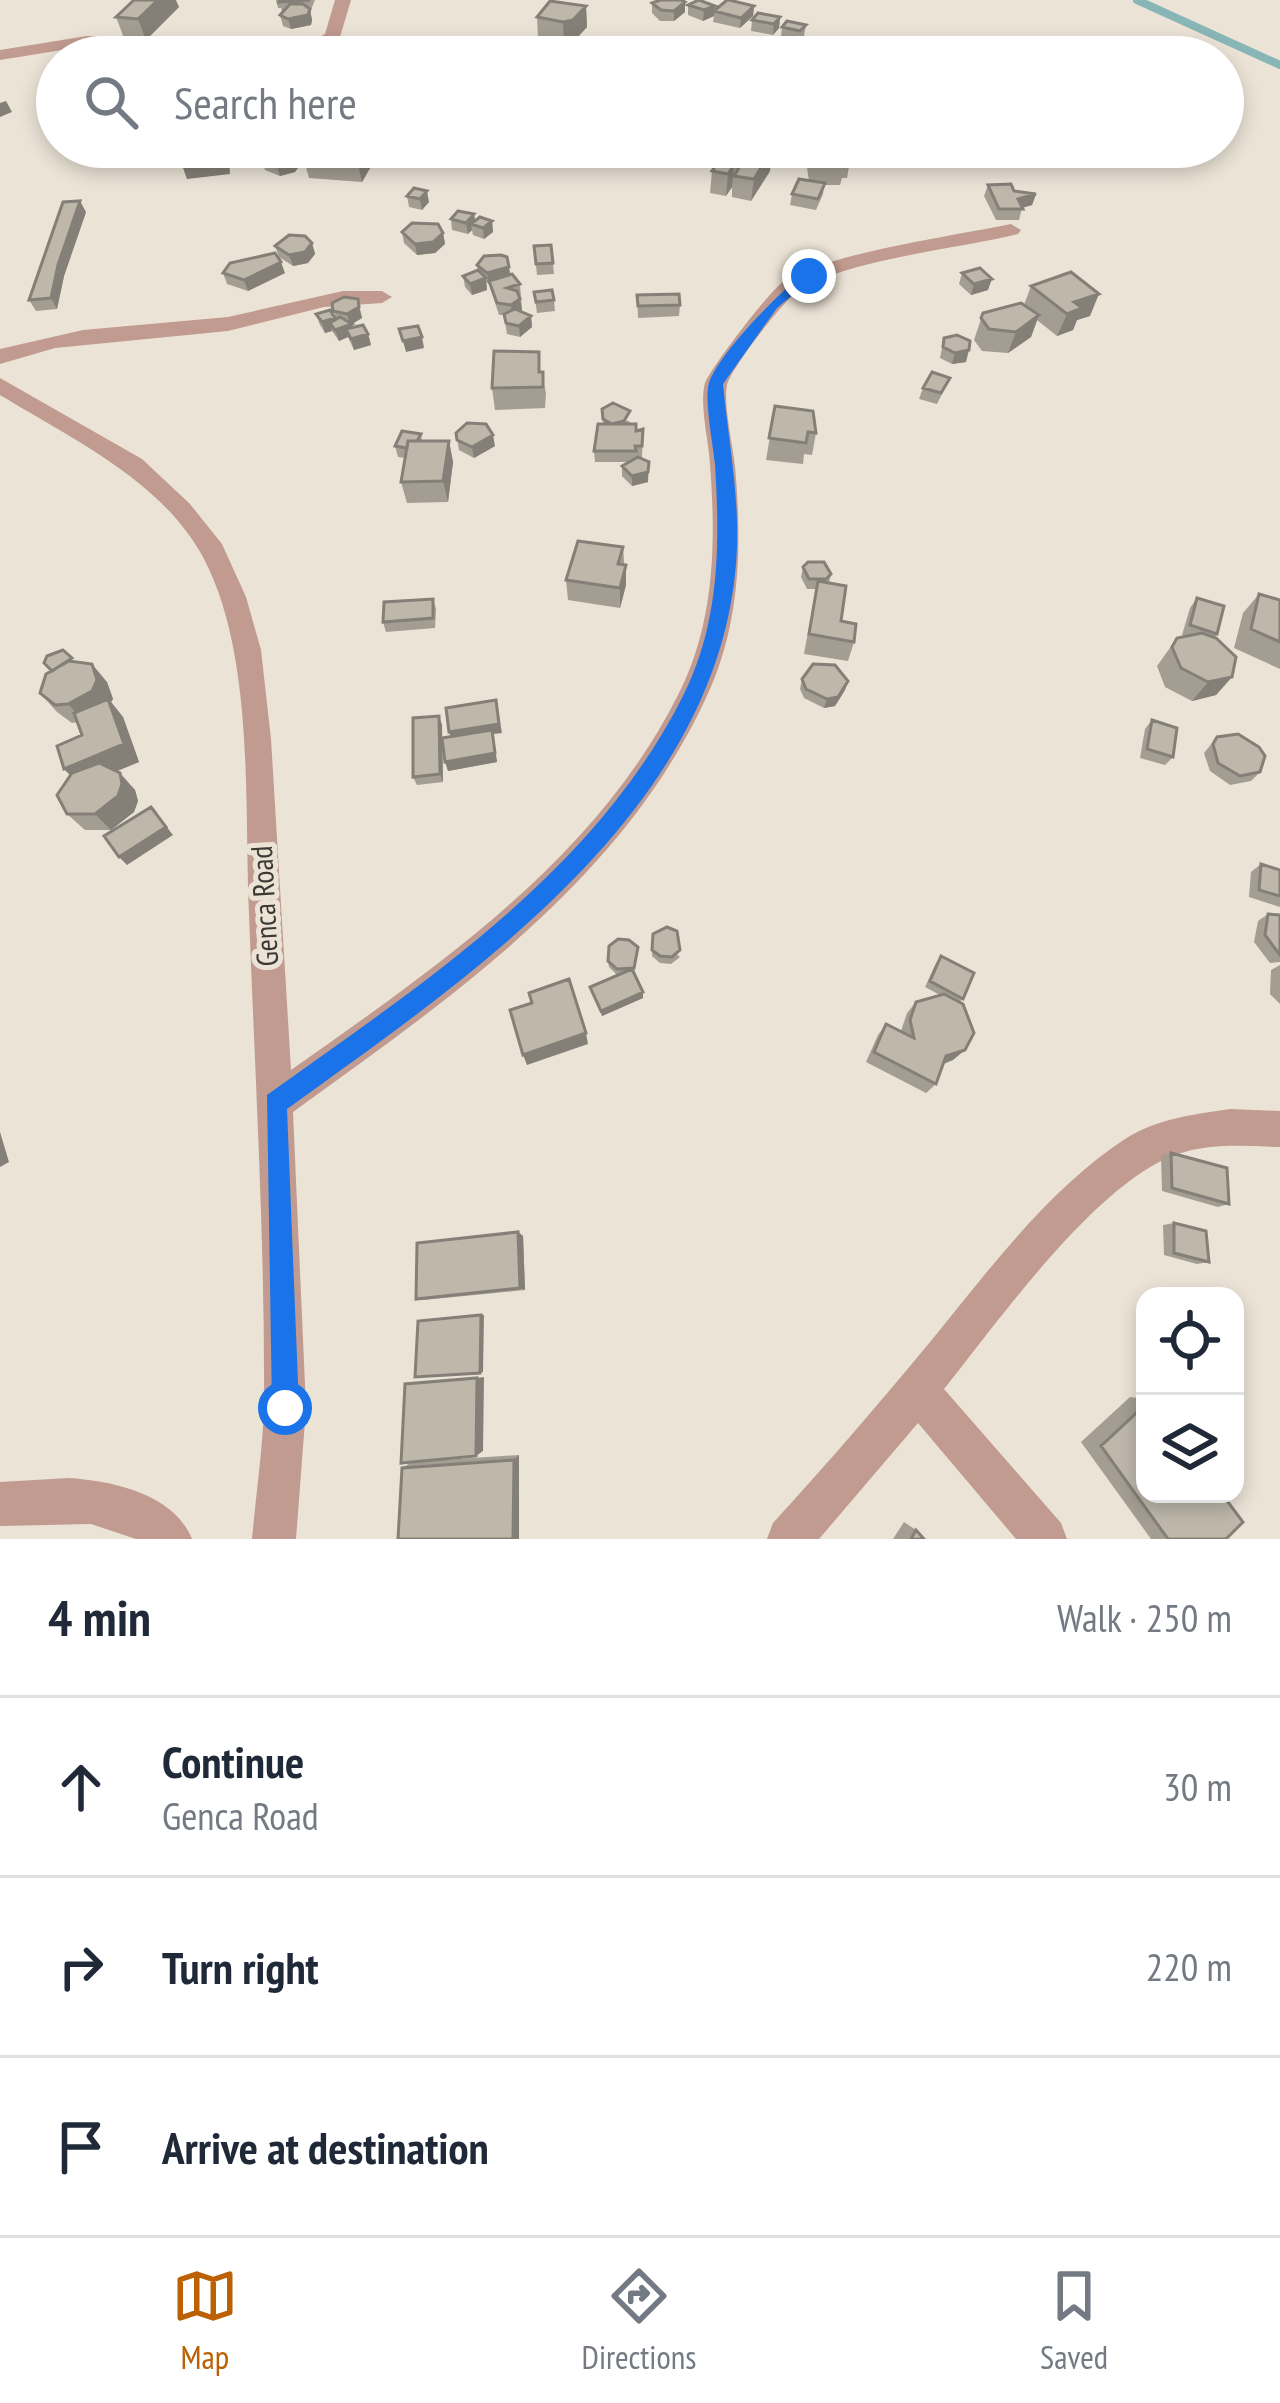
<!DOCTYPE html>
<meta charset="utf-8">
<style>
:root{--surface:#fff;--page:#f6f6f7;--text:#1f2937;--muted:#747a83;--line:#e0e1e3;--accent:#bb6104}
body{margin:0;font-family:"PT Sans Narrow",sans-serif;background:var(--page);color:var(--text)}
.controls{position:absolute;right:36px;bottom:36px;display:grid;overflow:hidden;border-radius:24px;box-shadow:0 6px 18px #0003}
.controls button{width:108px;height:108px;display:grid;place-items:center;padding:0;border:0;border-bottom:3px solid var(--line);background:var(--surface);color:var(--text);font:60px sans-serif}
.stop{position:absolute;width:36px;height:36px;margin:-27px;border:9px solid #1a73e8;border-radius:50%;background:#fff}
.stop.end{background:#1a73e8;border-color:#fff;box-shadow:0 3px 12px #0008}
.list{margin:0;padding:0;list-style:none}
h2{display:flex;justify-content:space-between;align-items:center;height:156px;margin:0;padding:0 48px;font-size:51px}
h2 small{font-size:39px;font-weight:400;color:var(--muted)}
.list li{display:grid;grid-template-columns:78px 1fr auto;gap:36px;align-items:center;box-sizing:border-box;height:180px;padding:0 48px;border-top:3px solid var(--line)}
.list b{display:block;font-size:45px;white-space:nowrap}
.list p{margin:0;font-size:39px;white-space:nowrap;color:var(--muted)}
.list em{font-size:39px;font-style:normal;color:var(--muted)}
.icon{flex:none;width:66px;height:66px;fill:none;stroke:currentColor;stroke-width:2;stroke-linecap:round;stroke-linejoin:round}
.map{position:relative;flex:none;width:1280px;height:1539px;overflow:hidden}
.search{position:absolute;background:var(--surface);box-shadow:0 6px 18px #0003;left:36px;right:36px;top:36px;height:132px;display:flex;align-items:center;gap:30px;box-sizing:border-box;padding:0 42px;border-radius:66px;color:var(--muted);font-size:45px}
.sheet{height:696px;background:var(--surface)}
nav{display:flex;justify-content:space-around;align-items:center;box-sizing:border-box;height:168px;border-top:3px solid var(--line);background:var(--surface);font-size:33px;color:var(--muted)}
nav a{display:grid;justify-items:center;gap:6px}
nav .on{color:var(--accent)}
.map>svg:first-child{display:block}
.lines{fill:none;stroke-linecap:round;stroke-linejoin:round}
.stream{stroke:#88b5b6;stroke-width:8}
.minor{fill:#c19b8f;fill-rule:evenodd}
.wall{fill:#a39d92}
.shaded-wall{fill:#858077}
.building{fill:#beb7aa;stroke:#858077;stroke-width:3}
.route{fill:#1a73e8}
.labels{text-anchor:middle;stroke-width:10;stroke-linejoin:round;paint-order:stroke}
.street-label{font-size:30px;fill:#3c3934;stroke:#ebe3d6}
</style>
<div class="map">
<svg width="1280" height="1539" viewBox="0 0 1280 1539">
<rect width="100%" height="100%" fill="#ebe3d6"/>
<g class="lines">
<path class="stream" d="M1137,0L1280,65"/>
<path class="minor" d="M335,0H351L340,37L321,48L165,52L87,46L0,60V50L87,36L165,42L318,38L325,34Z
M1011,224L1021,230L1018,234C958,249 848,259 798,291C784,300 731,368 727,385C723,402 733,447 735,466C742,545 741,624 706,698C621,881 452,997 293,1112L306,1408L296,1539H252C256,1494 263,1448 264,1404C265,1241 255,1077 249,914C244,805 255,655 203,557C161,480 72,439 0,395V378L142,459L190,504L222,544L246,597L261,650L271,739L291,1070C438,966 595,860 678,695C715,623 716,542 710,464C709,442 699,404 705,383C710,369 770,290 783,282C827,253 954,236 1011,224Z
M343,291H382L392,297L382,303L324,307L228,331L55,348L0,364V349L83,330L228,317Z
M1230,1109L1280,1111V1147C1246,1146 1211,1143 1178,1154C1098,1180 997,1323 944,1389L1061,1523L1067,1539H1016L918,1423L819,1539H767L773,1523C829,1462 882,1400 935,1336C991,1267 1050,1188 1125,1139C1156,1119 1195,1114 1230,1109Z
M69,1478C113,1481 174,1494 192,1539H136L91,1524L0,1526V1482Z"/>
</g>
<path class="wall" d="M276,0H315L310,12L312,20L311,25L291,29L283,26L280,15L282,12L281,8H278Z
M652,3L685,12L674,21H660L652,13Z
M688,5L714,11L754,6L753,16L740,28L713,22L714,16L703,21L688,15Z
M586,6L587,27L574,41L564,43L538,38L537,17Z
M179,7L146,40L124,38L116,17Z
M780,17L779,28L773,35L751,31L752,20Z
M806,25L804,36L799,41L781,37L782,27Z
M276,147H295L291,149L297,154L300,165L295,172L280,176L265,170L262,159L278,148Z
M577,147H615L612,154L577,150Z
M625,147H656L653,157L625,153Z
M666,147H693V153L687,159L673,160L666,154Z
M728,147L770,171L751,201L732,197V187L726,196L710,193L712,171Z
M808,147H844L851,156L847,178H842L840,185H824L823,194L816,210L790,205L792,194L809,181L806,161Z
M303,156L373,163L362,182L309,178Z
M988,185L1014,191L1036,194L1032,205L1022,208L1019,220H996L984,196Z
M407,196L429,202L422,210L409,207Z
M86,212L64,276L57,309L36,311L29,300Z
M474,214L475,221H492L493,232L484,239L473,235L472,230L468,234L452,230L451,219Z
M402,232L443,233L445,244L435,253L417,255L404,243Z
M312,243L315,254L308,263L293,266L279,257L275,246Z
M551,245L554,274L537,275L534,246Z
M477,265L510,275L520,284L522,310L520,311L531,316L532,327L520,337L507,334L504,315H499L489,284L486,282L487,290L472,295L465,287L463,276L478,270Z
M223,273H285L248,291L227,284Z
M962,273L988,290L971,295L959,284Z
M1031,286L1090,316L1077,320L1073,330L1057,336L1037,320L1031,337L1008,353L982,351L974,340L983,313L1024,305Z
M534,292L554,300L555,311L537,313Z
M637,295L680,305L679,316L638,318Z
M358,299L362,318L352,324L353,327L368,334L371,345L354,350L348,337L339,341L332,331L325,333L320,325L316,314L336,319L332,303Z
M944,338L966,362L952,364L940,358Z
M541,372L546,393L545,408L495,410L492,388Z
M950,378L937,404L919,399L923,388Z
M775,406L816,433L812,455L804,454L803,464L766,460Z
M602,409L630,422L629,424L636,431L643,429L642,457H638L648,482L632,486L622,476V466L629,462H595L594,451L603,424Z
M456,433L495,446L474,458L459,450Z
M421,434L422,441H449L453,462L448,502L407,503L401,482L405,458L398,457L395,446Z
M623,547L626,585L620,608L568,600L566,580Z
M803,567L831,574L829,583L841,621L854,642L848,661L804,654L816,589H807L801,577Z
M1259,594L1280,600V669L1234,648L1243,613Z
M1197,598L1217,634L1215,637L1232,677L1216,695L1192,701L1165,687L1157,666L1177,638L1186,636L1182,635L1190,608Z
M433,599L436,609L435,628L386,632L383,622Z
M75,662L107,682L113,699L111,702L123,717L139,762L116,771L135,790L138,801L134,812L111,830H85L67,814L70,775L64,769L82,735L77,722L72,723L57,712L40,693Z
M802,679L845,690L835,706L824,708L804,698L800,689Z
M439,716L442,725V738L502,733L493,734L497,762L448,771L442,742L443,782L417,785L413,777Z
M1152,720L1173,757L1165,765L1140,758L1145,729Z
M1217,737L1260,772L1251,781L1230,785L1210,771L1204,753Z
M1261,864L1280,870V907L1249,897L1251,872Z
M1268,914L1280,915V962L1270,963L1254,942L1258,921Z
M653,934L680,957L671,964L660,963L652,956Z
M638,947L634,973L643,998L602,1016L590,987L617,975L609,967L608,961Z
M941,956L963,999L959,1002L953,1060L944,1064L936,1084L926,1093L866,1062L878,1035L886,1024L901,1031L907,1013L916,1002L940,995L925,987L936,963Z
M1280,965V1004L1270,994L1271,970Z
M1171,1153L1229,1204L1218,1207L1162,1191L1161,1156Z
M1174,1223L1209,1262L1197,1264L1164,1255L1163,1225Z
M518,1232L523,1236L525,1290L424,1300L416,1299Z
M1130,1397L1145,1399V1494L1226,1539H1151L1081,1442Z
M519,1455V1539H398L402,1468L412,1462Z
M904,1522L916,1530L924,1539H893Z"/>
<path class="shaded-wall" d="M158,0H176L179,7L146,40L138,19Z
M685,2V12L674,21V11Z
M586,6L587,27L574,41L564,43L563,22Z
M715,6L714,16L703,21L704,10Z
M754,6L753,16L740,28L741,18Z
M310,9L312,20L311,25L291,29L288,19Z
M780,17L779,28L773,35L774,24Z
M6,101L12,112L0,117V103Z
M222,147H227L229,153L230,174L187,179L179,157Z
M365,147H370L373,163L362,182L357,160Z
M688,147H693V153L687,159Z
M772,150L770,171L751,201L754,179Z
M297,154L300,165L295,172L280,176L277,165Z
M734,165L732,187L726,196L728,174Z
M427,191L429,202L422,210L420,199Z
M1036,194L1032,205L1014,210L1018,199Z
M80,201L86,212L64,276L57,309L51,298L58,265Z
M474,214L476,225L471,224L472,230L468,234L466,223Z
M492,221L493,232L484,239L483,228Z
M443,233L445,244L435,253L417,255L415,244Z
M312,243L315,254L308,263L293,266L289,255Z
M281,262L285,273L248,291L244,280Z
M509,267L511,278L489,284L487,273Z
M486,278L487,290L472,295L470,284Z
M992,279L988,290L971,295L974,284Z
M1099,294L1090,316L1077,320L1073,330L1057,336L1067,314L1074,302Z
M520,299L522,310L512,316L511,305Z
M359,307L362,318L352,324L355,335L346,329L348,337L339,341L335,330L330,323L332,331L325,333L322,322L335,318L338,329L350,324L347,314Z
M1039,315L1031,337L1008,353L1016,332Z
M531,316L532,327L520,337L519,326Z
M368,334L371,345L354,350L351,339Z
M422,337L424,348L406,352L403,341Z
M969,350L966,362L952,364L955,353Z
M493,435L495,446L474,458L472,447Z
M449,441L453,462L448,502L443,481Z
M649,462L648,482L632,486V476Z
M626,565V585L620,608V588Z
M92,664L107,682L113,699L111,702L123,717L139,762L81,786L64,769L124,744L85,722L68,704Z
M1232,677L1216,695L1192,701L1208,682Z
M848,681L845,690L835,706L824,708L827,699Z
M496,700L502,733L493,734L497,762L448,771L445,762L452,741L449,732Z
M439,716L442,725L443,782L440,774Z
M120,773L135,790L138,801L134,812L111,830L95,814Z
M151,807L173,835L127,865L119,857Z
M643,992V998L602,1016L601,1011Z
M586,1033L588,1044L527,1065L523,1055Z
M965,1050L953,1060L935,1066L946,1056Z
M0,1132L9,1162L0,1167Z
M518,1232L523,1236L525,1290L520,1288Z
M481,1315H484L483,1372L480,1373Z
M484,1377L483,1451L476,1456L477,1378Z
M519,1455V1539H513L514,1460Z"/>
<path class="building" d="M134,0H158L138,19L116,17Z
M280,0H310L279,2Z
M660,0H681L685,2L674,11L661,10L652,3Z
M699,0L715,6L704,10L688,5Z
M727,0H729L754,6L741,18L714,11Z
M550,1L586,6L573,20L563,22L537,17Z
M290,4H303L310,9L308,15L288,19L280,15Z
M758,13L780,17L774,24L752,20Z
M787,21L806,25L800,31L782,27Z
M622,52L653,54L652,57H620Z
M179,147H222L223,152L179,157Z
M309,147H365L357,160L303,156Z
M728,147H747L772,150L754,179L734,176L740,166L734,165L728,174L712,171Z
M810,147H844L851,156H843L844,164H813Z
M274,148H289L297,154L291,161L277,165L262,159Z
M799,179L825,183L818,199L792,194Z
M1011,184L1014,191L1036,194L1018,199L1023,209H999L988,185Z
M414,188L427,191L420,199L407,196Z
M80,201L58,265L51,298L29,300L63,202Z
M458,211L474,214L466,223L451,219Z
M480,217L492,221L483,228L471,224Z
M412,223L438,224L443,233L433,242L415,244L402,232Z
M289,235L305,236L312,243L305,252L289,255L275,246Z
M551,245L553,263L536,264L534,246Z
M275,253L281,262L244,280L223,273L230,263Z
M501,255L507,257L509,267L487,273L477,265L484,256Z
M980,268L992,279L974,284L962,273Z
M478,270L486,278L470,284L463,276Z
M1071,272L1099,294L1074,302L1082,308L1067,314L1031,286Z
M512,274L520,284L507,288L517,291L520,299L511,305L497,303L489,281Z
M552,290L554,300L536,302L534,292Z
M679,294L680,305L638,306L637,295Z
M344,297L358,299L359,307L347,314L333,311L332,303Z
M1021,303L1039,315L1016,332L989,329L981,318L983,313Z
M515,309L531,316L519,326L506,323L504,314Z
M330,310L335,318L322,322L316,314Z
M340,317L352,324L335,330L330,323Z
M363,325L368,334L351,339L346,329Z
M418,326L422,337L403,341L399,329Z
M957,335L970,341L969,350L955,353L943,347L944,338Z
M494,351L539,352V372H543V387L492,388Z
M932,372L950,378L941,393L923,388Z
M613,403L630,411L624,421L612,424L603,419L602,409Z
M775,406L813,411L816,433L808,432L806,443L769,438Z
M467,423L486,424L493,435L472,447L457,440L456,433Z
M598,424H636V431L643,429L642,446H635L636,451H594Z
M402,431L421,434L417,441H408L407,448L395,446Z
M408,441H449L443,481L401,482Z
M638,457L649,462L648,472L632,476L622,466Z
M578,541L623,547L618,564L626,565L620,588L566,580Z
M808,562H824L831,574L826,579H809L803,567Z
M818,581L846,586L841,621L856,624L854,642L809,634Z
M1259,594L1280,600V642L1251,629Z
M1197,598L1224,606L1217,634L1190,625Z
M433,599V618L383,622L384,602Z
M1202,633L1216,638L1236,657L1232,677L1208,682L1181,668L1172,647L1177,638Z
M63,650L72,658L52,671L44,663L47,656Z
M69,661L92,664L97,680L92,691L68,704L55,705L40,693L46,674Z
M813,664L835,665L848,681L838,697L827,699L806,689L802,679Z
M108,699L124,744L64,769L57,746L82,735L74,713Z
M496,700L499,724L449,732L446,708Z
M439,716L440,774L413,777V718Z
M1152,720L1177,728L1173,757L1147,749Z
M492,730L495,753L445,762L442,738Z
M1238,734L1259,747L1265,756L1260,772L1240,776L1218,763L1213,744L1217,737Z
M99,763L120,773L122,784L118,796L95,814H67L57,795L72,773Z
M151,807L166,827L119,857L104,836Z
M1261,864L1280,870V896L1259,890Z
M1268,914L1280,915V955L1265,935Z
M667,927L677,931L680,950L672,957L660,956L652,950L653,934Z
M618,939L629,940L638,947L634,968L617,969L608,961L609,946Z
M941,956L974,973L963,999L930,981Z
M632,969L643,992L601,1011L590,987Z
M569,979L586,1033L523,1055L510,1010L532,1003L529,993Z
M944,994L963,1004L974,1033L965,1050L946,1056L936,1084L874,1052L886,1024L914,1038L910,1020L916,1002Z
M1171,1153L1227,1168L1229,1204L1172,1188Z
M1174,1223L1206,1231L1209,1262L1174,1253Z
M518,1232L520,1288L416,1299L417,1243Z
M481,1315L480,1373L415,1377L418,1321Z
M477,1378L476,1456L401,1463L405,1384Z
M1145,1405V1494H1222L1243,1522L1226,1539H1168L1101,1446Z
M514,1460L513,1539H398L402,1468Z
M916,1530L924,1539H911Z"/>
<path class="route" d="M804,273L815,276L777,308L723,384C728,437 739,494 737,547C727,805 475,973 287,1109L299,1408L295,1418L285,1422L276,1418L272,1408L267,1095C423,983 594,873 683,696C720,623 720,543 715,464C713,445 704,399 709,383C719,353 779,293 804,273Z"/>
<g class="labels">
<g class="street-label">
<text transform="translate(265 906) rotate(-93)" y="10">Genca Road</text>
</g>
</g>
</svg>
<div class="controls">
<button><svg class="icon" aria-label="locate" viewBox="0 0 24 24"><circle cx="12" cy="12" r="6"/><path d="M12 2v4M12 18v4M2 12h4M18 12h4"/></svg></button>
<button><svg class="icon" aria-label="layers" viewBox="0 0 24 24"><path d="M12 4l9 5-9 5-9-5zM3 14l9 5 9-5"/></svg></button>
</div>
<div class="stop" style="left:285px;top:1408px"></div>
<div class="stop end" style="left:809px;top:276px"></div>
<div class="search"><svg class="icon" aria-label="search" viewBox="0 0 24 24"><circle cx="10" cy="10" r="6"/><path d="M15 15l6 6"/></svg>Search here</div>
</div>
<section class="sheet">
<h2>4 min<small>Walk · 250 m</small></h2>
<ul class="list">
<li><svg class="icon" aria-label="ahead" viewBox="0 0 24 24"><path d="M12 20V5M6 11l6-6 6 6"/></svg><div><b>Continue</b><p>Genca Road</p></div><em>30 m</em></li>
<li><svg class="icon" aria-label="right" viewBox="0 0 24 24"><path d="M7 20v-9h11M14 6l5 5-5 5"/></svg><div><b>Turn right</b></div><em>220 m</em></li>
<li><svg class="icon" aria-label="arrive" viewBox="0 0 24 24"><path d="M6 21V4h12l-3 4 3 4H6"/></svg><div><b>Arrive at destination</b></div></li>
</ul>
</section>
<nav>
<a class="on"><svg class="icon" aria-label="map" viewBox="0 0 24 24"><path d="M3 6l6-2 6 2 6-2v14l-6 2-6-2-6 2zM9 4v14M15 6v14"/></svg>Map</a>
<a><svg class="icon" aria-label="directions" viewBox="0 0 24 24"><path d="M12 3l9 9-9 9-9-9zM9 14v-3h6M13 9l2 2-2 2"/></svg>Directions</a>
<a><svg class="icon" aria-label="saved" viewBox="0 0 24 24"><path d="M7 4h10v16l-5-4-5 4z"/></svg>Saved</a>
</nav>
